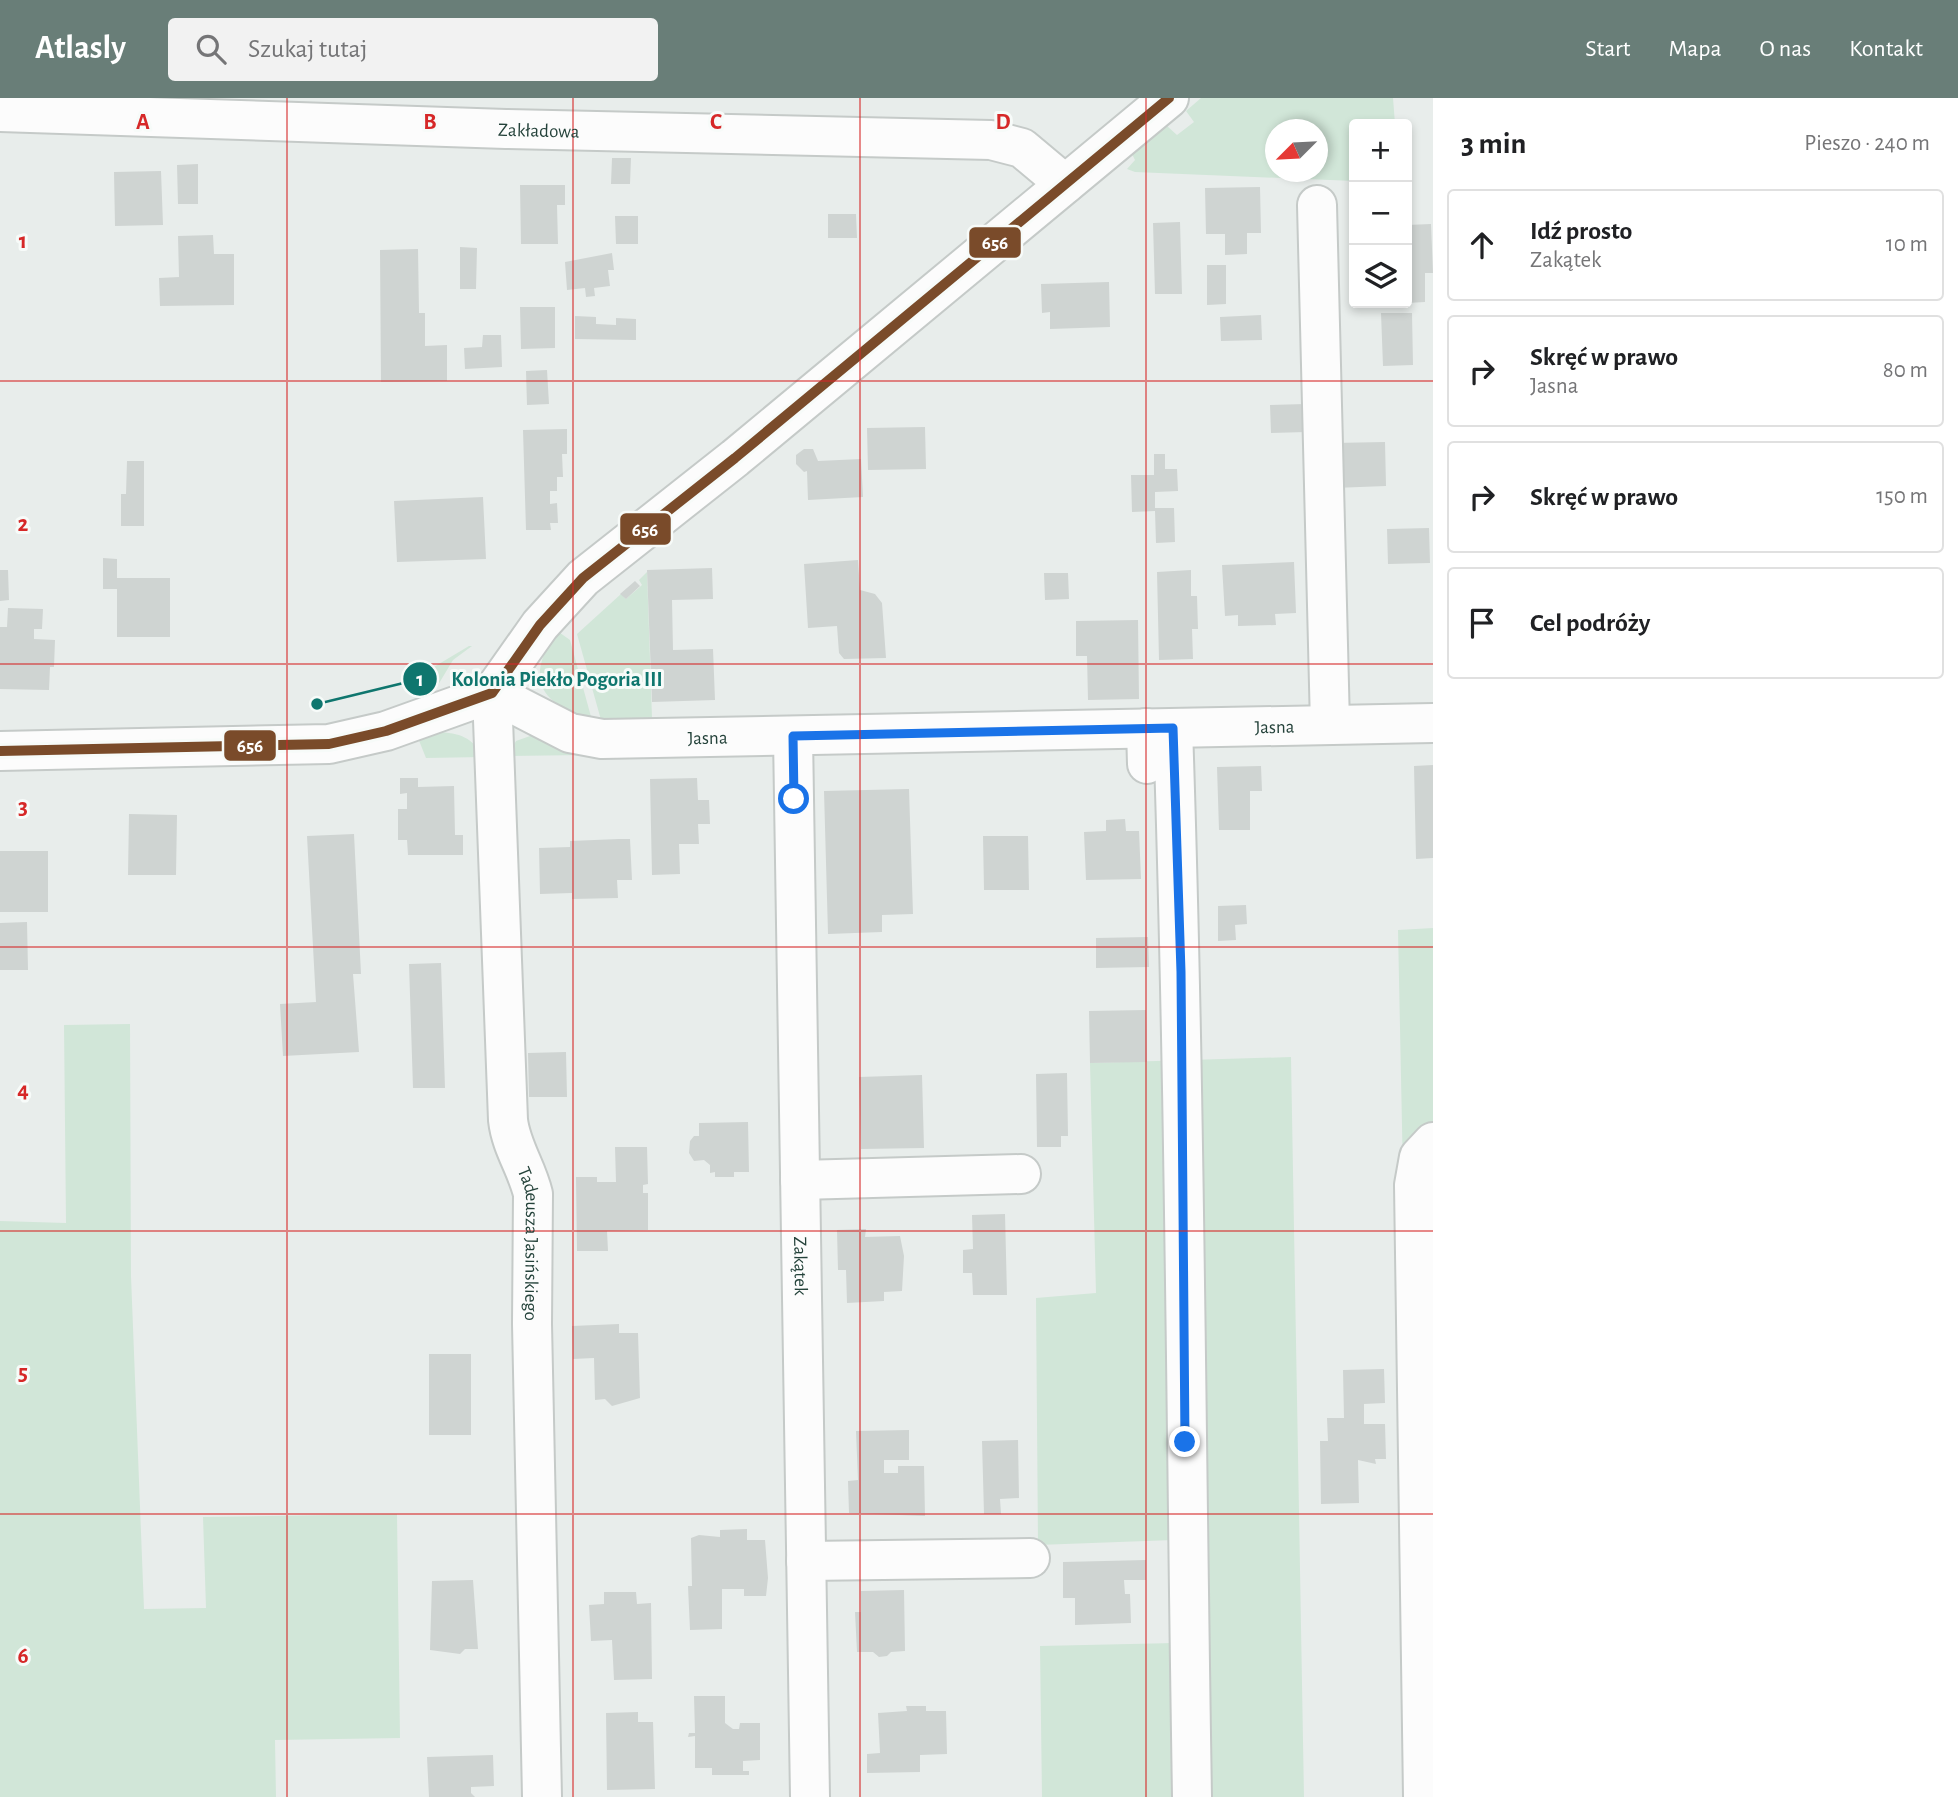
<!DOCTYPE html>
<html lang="pl">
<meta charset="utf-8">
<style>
:root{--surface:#fff;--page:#f2f2f2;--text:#202124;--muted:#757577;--line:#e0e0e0;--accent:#697e78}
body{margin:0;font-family:"Alegreya Sans",sans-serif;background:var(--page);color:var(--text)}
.controls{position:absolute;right:21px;top:21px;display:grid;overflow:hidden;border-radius:7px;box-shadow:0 4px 10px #0003}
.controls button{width:63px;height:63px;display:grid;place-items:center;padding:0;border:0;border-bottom:2px solid var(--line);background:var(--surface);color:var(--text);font:35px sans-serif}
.compass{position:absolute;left:1265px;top:21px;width:63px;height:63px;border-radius:50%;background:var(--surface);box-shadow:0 4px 10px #0003;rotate:246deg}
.stop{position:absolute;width:21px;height:21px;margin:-16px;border:5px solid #1a73e8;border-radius:50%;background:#fff}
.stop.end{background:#1a73e8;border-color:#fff;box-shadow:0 2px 7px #0008}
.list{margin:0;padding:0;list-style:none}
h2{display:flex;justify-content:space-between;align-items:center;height:91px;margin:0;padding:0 28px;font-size:30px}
h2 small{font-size:23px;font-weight:400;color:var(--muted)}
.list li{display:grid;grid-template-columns:46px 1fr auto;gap:21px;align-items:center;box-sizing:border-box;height:112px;margin:0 14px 14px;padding:0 14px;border:2px solid var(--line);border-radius:7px}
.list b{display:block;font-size:26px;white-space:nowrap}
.list p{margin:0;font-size:23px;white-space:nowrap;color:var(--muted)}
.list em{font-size:23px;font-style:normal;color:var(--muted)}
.icon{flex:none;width:38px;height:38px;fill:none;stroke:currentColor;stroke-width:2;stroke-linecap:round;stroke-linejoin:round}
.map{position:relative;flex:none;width:1433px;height:1699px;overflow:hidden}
header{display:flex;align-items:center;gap:42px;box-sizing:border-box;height:98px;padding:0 35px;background:var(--accent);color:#fff}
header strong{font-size:33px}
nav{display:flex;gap:38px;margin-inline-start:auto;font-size:24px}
.search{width:490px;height:63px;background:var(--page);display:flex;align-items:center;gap:18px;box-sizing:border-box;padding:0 24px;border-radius:7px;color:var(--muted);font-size:26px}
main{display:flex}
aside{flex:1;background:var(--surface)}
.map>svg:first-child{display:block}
.green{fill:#d1e6d8;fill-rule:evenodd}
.building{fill:#cfd4d2}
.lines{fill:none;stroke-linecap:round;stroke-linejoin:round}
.minor-casing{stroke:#c5cac8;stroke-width:42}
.minor{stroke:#fcfcfc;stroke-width:38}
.bus-1-casing{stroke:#f7fbf9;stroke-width:16}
.bus-1{stroke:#7a4b2a;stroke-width:10}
.route{stroke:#1a73e8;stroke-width:9}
.grid{fill:none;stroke:#d62828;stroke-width:2;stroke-opacity:0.55}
.labels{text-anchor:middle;stroke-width:6;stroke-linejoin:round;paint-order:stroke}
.street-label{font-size:19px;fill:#24423a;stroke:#f7fbf9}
.grid-label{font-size:23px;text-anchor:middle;font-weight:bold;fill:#d62828;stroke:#f7fbf9;stroke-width:6;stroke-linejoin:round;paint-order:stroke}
.leader{fill:none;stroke:#0f766e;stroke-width:2.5}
.callout-dot{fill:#0f766e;stroke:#f7fbf9;stroke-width:2.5}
.mark-label{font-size:21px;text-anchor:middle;font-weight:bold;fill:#fff}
.callout-label{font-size:21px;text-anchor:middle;font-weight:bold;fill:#0f766e;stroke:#f7fbf9;stroke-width:6;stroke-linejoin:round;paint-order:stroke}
.line-badge{stroke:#f7fbf9;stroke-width:2.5}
.badge-label{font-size:19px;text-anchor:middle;font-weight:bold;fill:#fff}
</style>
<header>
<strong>Atlasly</strong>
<div class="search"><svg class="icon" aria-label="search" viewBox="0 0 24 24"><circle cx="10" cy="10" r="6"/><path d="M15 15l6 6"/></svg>Szukaj tutaj</div>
<nav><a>Start</a><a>Mapa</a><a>O nas</a><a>Kontakt</a></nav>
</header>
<main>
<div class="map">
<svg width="1433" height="1699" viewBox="0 0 1433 1699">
<rect width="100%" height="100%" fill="#e8edeb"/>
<path class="green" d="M1201,0H1393L1395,26H1354V83L1135,74L1127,71L1135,62L1132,56L1167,28L1177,37L1194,24L1186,13ZM1276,32H1318V74H1276Z
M647,474L652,620L601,622L577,536L621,496L626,501L642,487L639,482Z
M556,532L570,542L593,626C543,602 523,588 556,532Z
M469,548H472L453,562L432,597L425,596L417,579Z
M437,634C460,635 472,639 483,659L426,660L418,640Z
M530,638H536L585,657L508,658L516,643Z
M1433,830V1699L1411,1469L1398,832Z
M130,926L131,1178L144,1511L206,1510L203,1419L397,1416L400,1640L275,1642L276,1699H0V1123L66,1125L64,927Z
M1291,959L1304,1699H1042L1040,1548L1175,1545L1173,1442L1038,1447L1036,1200L1096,1195L1090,965Z"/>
<path class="building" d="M612,60H631L630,86H611Z
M198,66V106H178L177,67Z
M161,73L163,127L115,128L114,74Z
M520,87H565V107H557L558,146H521Z
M1260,89L1261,135H1247V156L1225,157V136H1206L1205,90Z
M828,116H856L857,140H828Z
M615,118H638V146H616Z
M1180,124L1182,196H1155L1153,125Z
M1431,126L1433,175H1425V204L1407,205V127Z
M213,137L214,156H234V207L160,208L159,180L179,179L178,138Z
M460,149L477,150L476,191H460Z
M418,151L419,215H425V248L447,247V283L381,284L380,152Z
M612,155L614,172H608L610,188L594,190L595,198L586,199L585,190L567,192L565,164Z
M1207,167H1226V206L1207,207Z
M1109,184L1110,229L1050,231V214L1042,215L1041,186Z
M520,209H555V250L521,251Z
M1381,215H1412L1413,267L1383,268Z
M1261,217L1262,242L1221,243L1220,219Z
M575,218L596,219V226L616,227V220L636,221V242L575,241Z
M483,237H501L502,269L465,271L464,250L482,249Z
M547,272L549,306L527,307L526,273Z
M1305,306L1306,334L1271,335L1270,307Z
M925,329L926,371L868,372L867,330Z
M567,331V356H562L563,379H557V393H550V406L557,405L558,425H550L551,432H526L523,332Z
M1385,344L1386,388L1334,390L1333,345Z
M804,351H813L818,363L861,361L863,399L808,402L807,373L804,374L796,366V357Z
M1154,356H1165V371H1177L1178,393L1155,394V410H1174L1175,444L1156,445L1155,413L1132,414L1131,377H1154Z
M127,363H144V428H121V396H126Z
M483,399L486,461L397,464L394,403Z
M1429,430L1430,465L1388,466L1387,431Z
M103,460L117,461V480H170V539H117V491H103Z
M858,462L860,492L875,496L882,505L886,560L844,561L839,555L837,528L808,530L804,466Z
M1294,464L1296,515L1275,516L1276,527L1238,528V517L1225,518L1222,467Z
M712,470L713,501L672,502L673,552L713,551L715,602L652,604L647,472Z
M0,472H8L9,502L0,503Z
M1191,472V498H1197L1198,531H1192L1193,561L1159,562L1157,474Z
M1044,475H1068L1069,501L1045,502Z
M635,483L640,488L626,501L620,496Z
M8,510L43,511L42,531H34V541L55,542L54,569H50L49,592L0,591V529H7Z
M1138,522L1139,601L1088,602L1087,558H1076V523Z
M1433,667V760L1416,761L1414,668Z
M1261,668L1262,693H1250V732H1219L1217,669Z
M400,680H418V689L454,688L455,737H463V757H408L407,742H398V711H407V695L400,696Z
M697,680L698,702H709L710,726H698L699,746H679L680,776L652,777L650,681Z
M909,691L913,816L882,817V834L828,836L824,693Z
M129,716L177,717L176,777H128Z
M1125,721L1126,733H1139L1141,781L1086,782L1084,734L1106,733V722Z
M354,736L361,876H353L359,954L283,958L280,906L316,904L307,738Z
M983,738H1028L1029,792H984Z
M619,741H630L632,782H617L618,800L572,801V795L540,796L539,750L570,749V743Z
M0,753H48V814H0Z
M1246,807L1247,826L1235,827L1236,842L1218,843V808Z
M27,824L28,872H0V825Z
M1148,839L1149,869L1096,870V840Z
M441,865L445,990H413L409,866Z
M1146,912L1147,964L1090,965L1089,913Z
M566,954L567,999H529L528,955Z
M1067,975L1068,1038H1061V1049H1037L1036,976Z
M922,977L924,1050L861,1051L859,979Z
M748,1024L749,1074H734V1079H715V1074L710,1075V1067L704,1062L694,1063L689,1055L690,1043L694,1038H699V1025Z
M615,1049H647L648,1086L643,1087V1095H648V1132L607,1133L608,1153H577L576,1079H597V1084H616Z
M1005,1116L1007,1197H973L972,1175H963V1152L973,1151L972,1117Z
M866,1131L865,1139L900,1138L904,1158L902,1193L884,1194V1203L847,1205L846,1172H838L837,1132Z
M619,1226V1235H638L640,1300L612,1308L605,1301L595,1302L594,1260L573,1261L572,1228Z
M429,1256H471V1337H429Z
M1384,1271L1385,1305L1364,1306V1326H1385L1386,1361H1375L1376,1366L1358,1362L1359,1405L1321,1406L1320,1343H1328L1327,1320H1344L1343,1272Z
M909,1332V1362H884V1375H898V1368H924L925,1418L849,1415L848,1383L858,1382L856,1333Z
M1018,1342L1019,1400L1000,1401L1001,1416H984L982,1343Z
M747,1431V1442H765L768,1480L766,1498H744V1491H722V1531L690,1532L688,1488H692L691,1440L699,1437L720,1439V1432Z
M1146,1462V1482H1124L1125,1496H1130L1131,1525L1075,1527V1500H1063V1464Z
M473,1482L478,1551H465L460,1556L430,1552L432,1483Z
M904,1492L905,1553L891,1554L887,1558L879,1559L873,1554H857L855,1514H861V1493Z
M604,1494H636L637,1506L651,1505L652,1581L614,1582L612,1542L591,1543L589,1507L604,1506Z
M694,1598H725V1625L733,1631H739L740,1625H760V1662L743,1663V1673H749V1677H712V1670H695V1638L688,1639L689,1635H695Z
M906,1608H926V1613H946L947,1656L920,1657V1674L867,1675V1656L880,1655L878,1615L907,1613Z
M638,1614V1624H653L655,1691L607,1692L606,1615Z
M493,1657L494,1688L471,1689V1695L475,1699H429L427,1659Z"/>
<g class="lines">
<defs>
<g id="minor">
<path id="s1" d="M0,14L506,31L991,42L1022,50L1065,86"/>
<path d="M1317,107L1330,627"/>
<path id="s2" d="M492,595L508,1022C511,1049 527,1070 533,1096L532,1226L542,1699"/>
<path d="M492,595L540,527L583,480L735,360L1169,0"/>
<path d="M1146,630L1147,666"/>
<path d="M1173,630C1185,986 1186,1343 1192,1699"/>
<path id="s3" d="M793,638L810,1699"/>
<path id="s4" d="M0,653L329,646L386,633L492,595L570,635L602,641L1433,625"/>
<path d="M800,1082L1021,1076"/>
<path d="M806,1463L1030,1460"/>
<path d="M1423,1699L1414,1087L1419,1059L1433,1044"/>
</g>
</defs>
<use href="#minor" class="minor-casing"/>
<use href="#minor" class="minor"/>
<defs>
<path id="bus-1" d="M492,595L540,527L583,480L735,360L1169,0
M0,653L329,646L386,633L492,595"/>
</defs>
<use href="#bus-1" class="bus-1-casing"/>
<use href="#bus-1" class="bus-1"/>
</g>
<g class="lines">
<path class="route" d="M794,701L793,638L1173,630L1181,874L1185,1344"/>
</g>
<path class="grid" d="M287,0V1699M573,0V1699M860,0V1699M1146,0V1699M0,283H1433M0,566H1433M0,849H1433M0,1133H1433M0,1416H1433"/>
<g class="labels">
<g class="street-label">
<text dy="7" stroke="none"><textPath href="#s1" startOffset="539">Zakładowa</textPath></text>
<text dy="7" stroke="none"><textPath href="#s4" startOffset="1293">Jasna</textPath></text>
<text dy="7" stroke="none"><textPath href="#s4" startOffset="726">Jasna</textPath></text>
<text dy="7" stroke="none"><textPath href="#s2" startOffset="555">Tadeusza Jasińskiego</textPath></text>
<text dy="7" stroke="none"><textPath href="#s3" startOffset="530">Zakątek</textPath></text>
</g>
</g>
<g class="grid-label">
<text x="143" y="31">A</text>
<text x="430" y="31">B</text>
<text x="716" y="31">C</text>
<text x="1003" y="31">D</text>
<text x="23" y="150">1</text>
<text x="23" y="433">2</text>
<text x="23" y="716">3</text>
<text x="23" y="999">4</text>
<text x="23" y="1282">5</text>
<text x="23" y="1565">6</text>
</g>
<path class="leader" d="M317 606L420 581"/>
<g class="callout-dot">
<circle cx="317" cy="606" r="7"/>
<circle cx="420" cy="581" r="18"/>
</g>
<g class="mark-label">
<text x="420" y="588">1</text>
</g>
<g class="callout-label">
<text x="557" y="588">Kolonia Piekło Pogoria III</text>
</g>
<g class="line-badge">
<rect x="968" y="128" width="54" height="33" rx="7" fill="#7a4b2a"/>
<rect x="619" y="414" width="53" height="34" rx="7" fill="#7a4b2a"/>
<rect x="223" y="631" width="54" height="33" rx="7" fill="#7a4b2a"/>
</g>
<g class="badge-label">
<text x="995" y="151">656</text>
<text x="645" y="438">656</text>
<text x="250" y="654">656</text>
</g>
</svg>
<div class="controls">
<button>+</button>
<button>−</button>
<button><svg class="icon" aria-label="layers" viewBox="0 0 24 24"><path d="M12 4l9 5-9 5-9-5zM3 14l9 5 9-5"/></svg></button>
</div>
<svg class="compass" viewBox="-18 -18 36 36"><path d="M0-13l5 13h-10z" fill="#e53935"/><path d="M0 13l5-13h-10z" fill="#757577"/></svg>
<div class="stop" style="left:794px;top:701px"></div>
<div class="stop end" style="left:1185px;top:1344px"></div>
</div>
<aside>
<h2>3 min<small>Pieszo · 240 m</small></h2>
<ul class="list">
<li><svg class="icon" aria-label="ahead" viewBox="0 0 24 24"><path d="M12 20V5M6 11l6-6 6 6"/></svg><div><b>Idź prosto</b><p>Zakątek</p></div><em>10 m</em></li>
<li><svg class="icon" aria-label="right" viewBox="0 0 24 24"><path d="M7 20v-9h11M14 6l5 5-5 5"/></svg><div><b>Skręć w prawo</b><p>Jasna</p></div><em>80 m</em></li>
<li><svg class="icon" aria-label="right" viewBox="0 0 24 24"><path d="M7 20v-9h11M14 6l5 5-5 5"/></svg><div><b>Skręć w prawo</b></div><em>150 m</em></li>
<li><svg class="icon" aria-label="arrive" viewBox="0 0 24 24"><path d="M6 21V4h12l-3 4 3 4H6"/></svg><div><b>Cel podróży</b></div></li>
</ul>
</aside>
</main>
